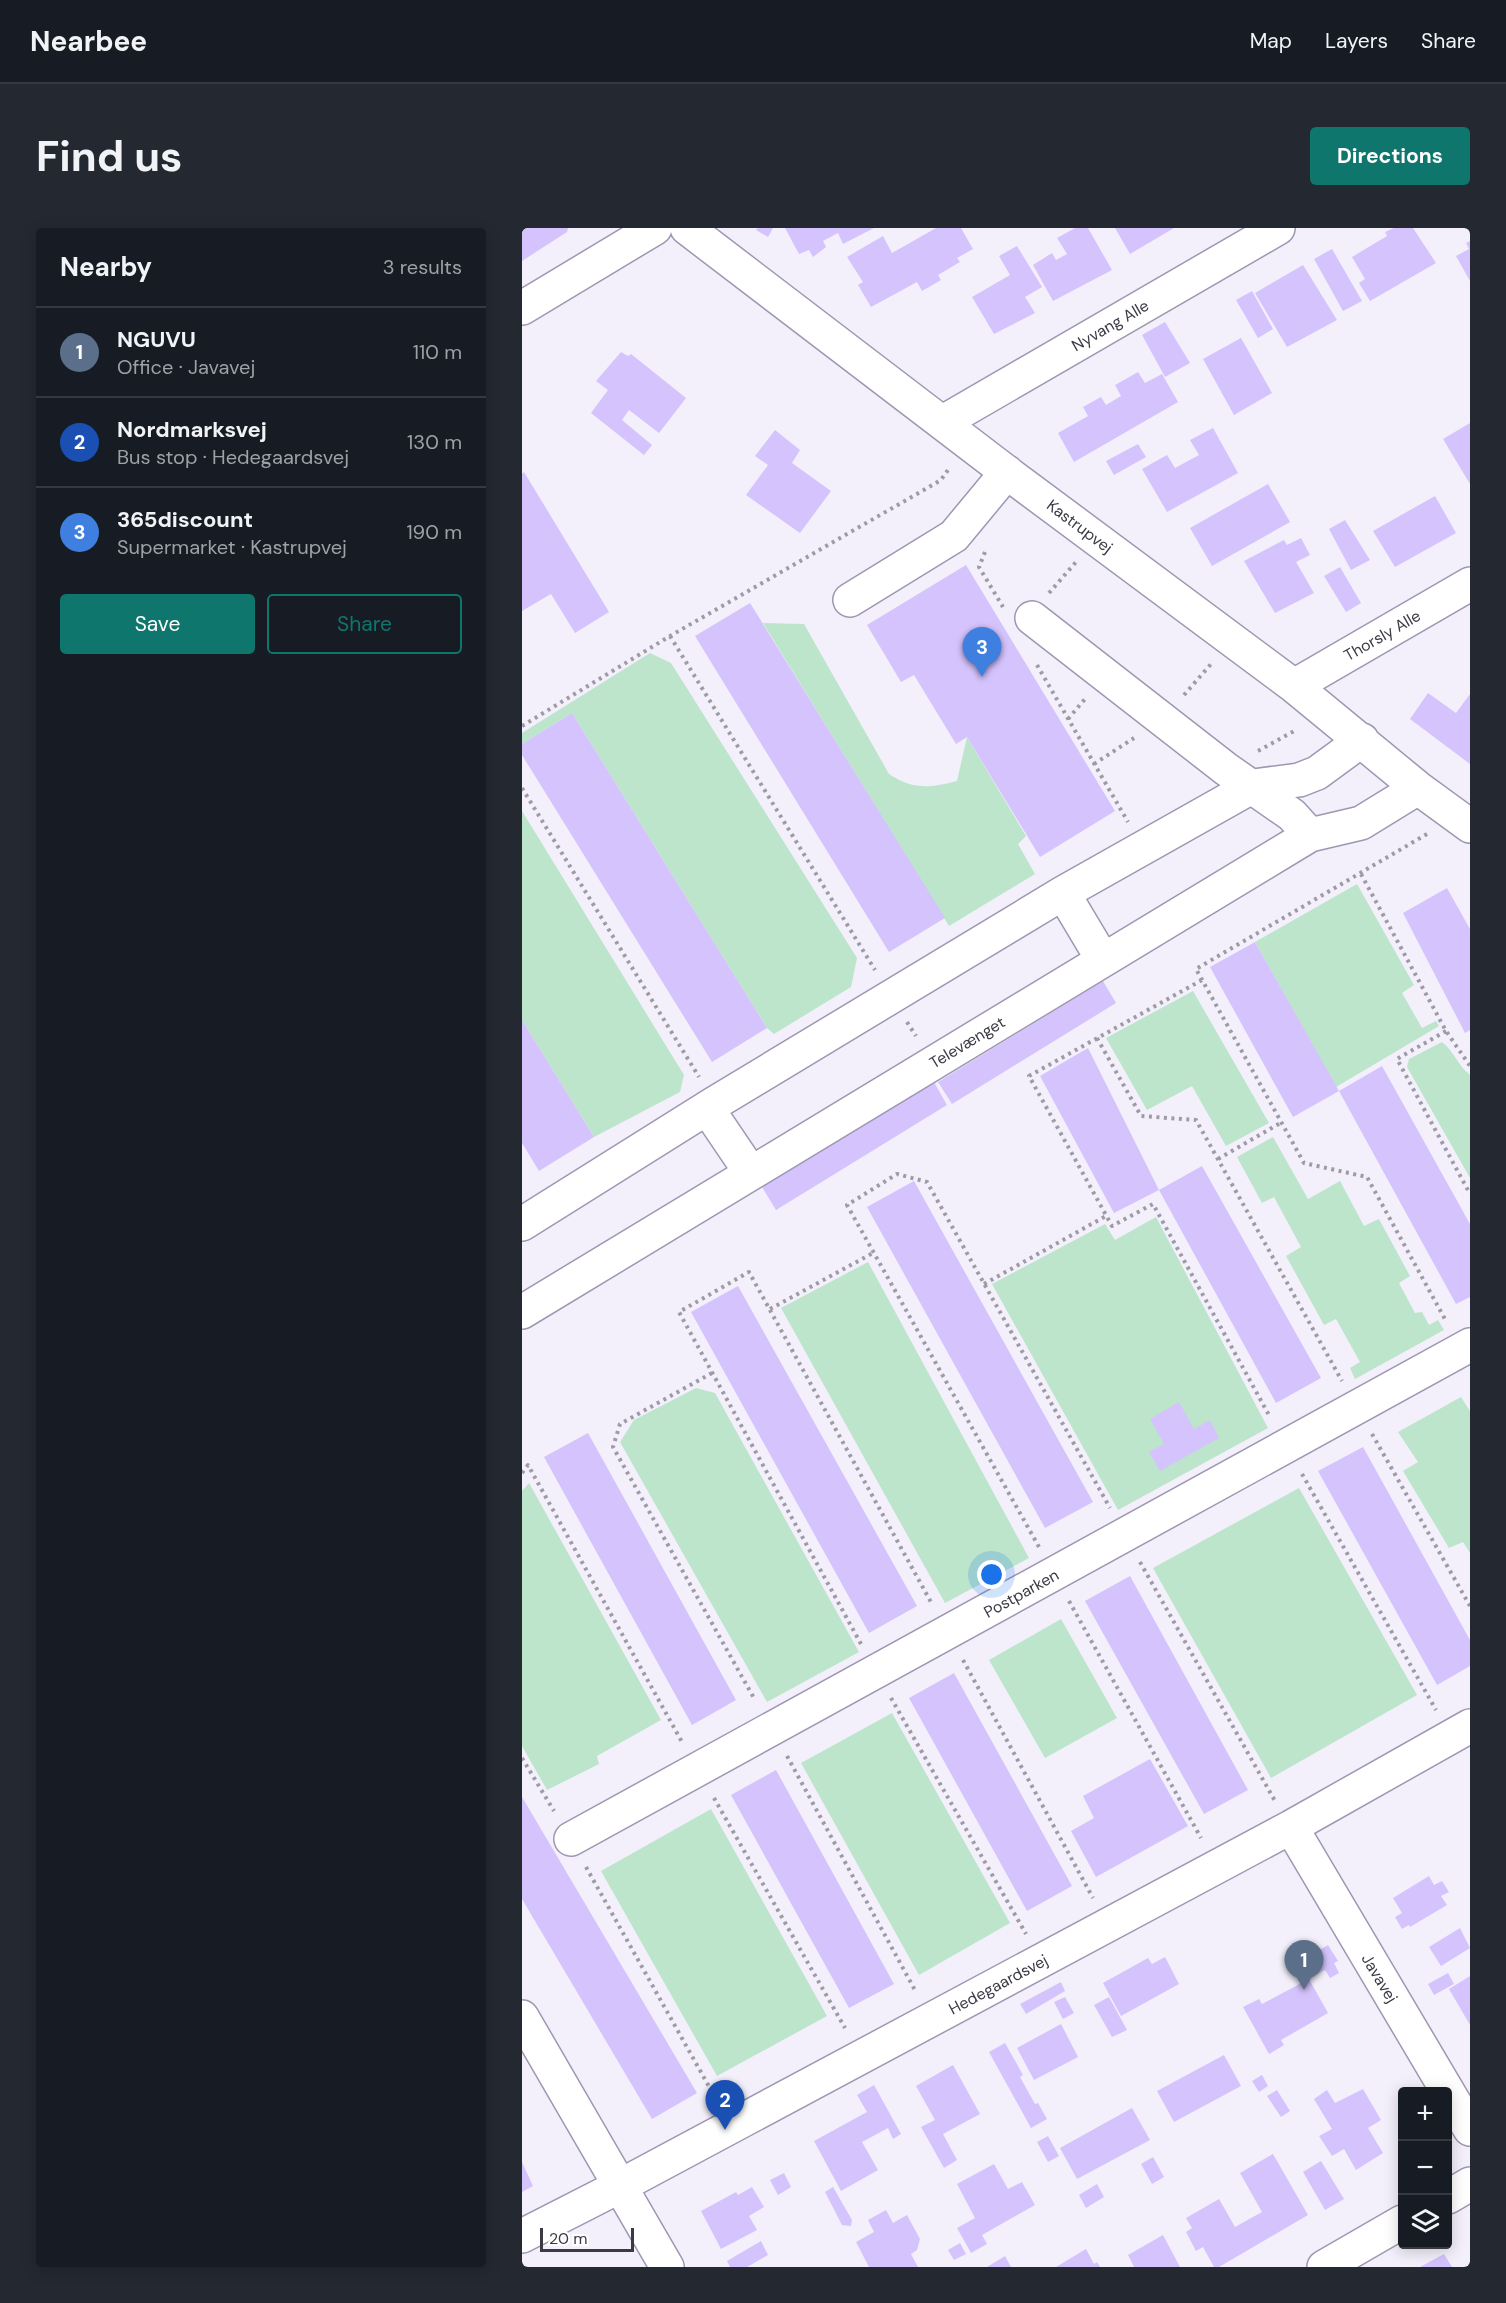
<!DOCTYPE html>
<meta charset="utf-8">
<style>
:root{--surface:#171b24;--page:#242831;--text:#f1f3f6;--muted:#9ea1a6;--line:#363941;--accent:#0f766e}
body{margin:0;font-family:"DM Sans",sans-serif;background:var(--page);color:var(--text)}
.controls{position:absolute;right:18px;bottom:18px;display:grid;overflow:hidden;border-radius:6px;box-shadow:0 3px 15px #0003}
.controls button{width:54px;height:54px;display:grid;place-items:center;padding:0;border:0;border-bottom:2px solid var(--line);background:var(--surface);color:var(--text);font:30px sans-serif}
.scale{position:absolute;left:18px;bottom:15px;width:94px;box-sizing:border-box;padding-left:6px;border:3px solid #3d3a45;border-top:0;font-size:16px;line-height:21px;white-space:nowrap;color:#3d3a45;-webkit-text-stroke:4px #fff;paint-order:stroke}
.you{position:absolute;left:470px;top:1347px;width:21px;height:21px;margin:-15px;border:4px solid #fff;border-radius:50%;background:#1a73e8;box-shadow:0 0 0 9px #1a73e833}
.badge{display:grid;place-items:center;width:39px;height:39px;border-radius:50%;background:var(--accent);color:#fff;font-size:20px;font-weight:700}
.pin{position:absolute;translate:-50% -50px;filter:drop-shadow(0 2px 3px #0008)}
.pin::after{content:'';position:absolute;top:32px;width:21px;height:18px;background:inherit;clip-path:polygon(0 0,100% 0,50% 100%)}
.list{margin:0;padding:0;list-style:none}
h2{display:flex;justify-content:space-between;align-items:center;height:78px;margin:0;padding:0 24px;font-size:26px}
h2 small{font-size:20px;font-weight:400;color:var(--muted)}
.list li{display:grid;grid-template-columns:39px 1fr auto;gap:18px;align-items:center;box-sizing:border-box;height:90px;padding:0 24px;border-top:2px solid var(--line)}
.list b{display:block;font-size:22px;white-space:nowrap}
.list p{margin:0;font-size:20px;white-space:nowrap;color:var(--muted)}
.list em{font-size:20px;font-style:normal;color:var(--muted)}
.actions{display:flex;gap:12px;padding:18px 24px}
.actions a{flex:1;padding:14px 0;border:2px solid var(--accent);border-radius:6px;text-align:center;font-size:21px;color:var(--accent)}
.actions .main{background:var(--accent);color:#fff}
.icon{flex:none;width:33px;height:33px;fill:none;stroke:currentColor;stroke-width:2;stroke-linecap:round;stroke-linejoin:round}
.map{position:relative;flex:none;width:948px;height:2039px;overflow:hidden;border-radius:6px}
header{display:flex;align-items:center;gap:36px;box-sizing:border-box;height:84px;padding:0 30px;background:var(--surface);border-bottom:2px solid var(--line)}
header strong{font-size:28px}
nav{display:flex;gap:33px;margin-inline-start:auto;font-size:21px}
.intro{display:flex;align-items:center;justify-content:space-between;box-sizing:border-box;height:144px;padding:0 36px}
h1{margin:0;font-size:42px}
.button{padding:15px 27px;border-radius:6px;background:var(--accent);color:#fff;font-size:21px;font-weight:700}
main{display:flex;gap:36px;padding:0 36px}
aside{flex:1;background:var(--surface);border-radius:6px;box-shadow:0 3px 15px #0003}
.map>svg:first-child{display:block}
.green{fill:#bce5cb}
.building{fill:#d5c3fd}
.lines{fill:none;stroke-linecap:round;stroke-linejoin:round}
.minor-casing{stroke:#9f97b2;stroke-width:36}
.path{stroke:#9e9ba6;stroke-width:4;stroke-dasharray:3 4.5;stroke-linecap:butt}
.minor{stroke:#fff;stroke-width:33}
.labels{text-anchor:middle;stroke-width:6;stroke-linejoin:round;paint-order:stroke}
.street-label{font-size:16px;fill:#3d3a45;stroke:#fff}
</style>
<header>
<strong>Nearbee</strong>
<nav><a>Map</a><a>Layers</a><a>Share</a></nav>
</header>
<div class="intro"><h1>Find us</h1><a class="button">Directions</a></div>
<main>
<aside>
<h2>Nearby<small>3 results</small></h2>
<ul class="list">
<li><span class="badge" style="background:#5c6f8a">1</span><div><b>NGUVU</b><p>Office · Javavej</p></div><em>110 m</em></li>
<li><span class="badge" style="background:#1a4fb4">2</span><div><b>Nordmarksvej</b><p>Bus stop · Hedegaardsvej</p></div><em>130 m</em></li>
<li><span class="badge" style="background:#3f7fe0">3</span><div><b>365discount</b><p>Supermarket · Kastrupvej</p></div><em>190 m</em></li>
</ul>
<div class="actions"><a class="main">Save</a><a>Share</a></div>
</aside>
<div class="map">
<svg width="948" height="2039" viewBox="0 0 948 2039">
<rect width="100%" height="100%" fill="#f3f0fb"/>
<path class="green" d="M241,395L282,396L367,546C391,562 408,560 435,553L445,509L504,608L496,616L513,646L427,698Z
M128,425L149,435L335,730L329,759L252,806L245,800L50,485L0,516V505Z
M0,583L162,847L158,864L72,909L0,792Z
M835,656L892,757L880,765L900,800L914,793L917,798L814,859L733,714Z
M671,763L747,895L704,918L670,858L625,882L584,810Z
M920,814C932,823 936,838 948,847V950L885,839L887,831Z
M751,909L786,971L818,953L842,998L857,991L888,1048L877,1055L893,1085L900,1084L907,1097L916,1092L922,1102L833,1151L828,1140L838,1134L814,1091L802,1097L764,1028L779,1019L752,969L740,975L715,929Z
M634,989L746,1200L596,1282L470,1056L583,996L593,1012Z
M346,1034L507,1330L423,1375L259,1080Z
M174,1160L193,1165L337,1424L245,1474L98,1214L112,1192Z
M939,1169L948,1183V1325L941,1314L927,1320L881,1243L896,1234L876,1204Z
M7,1255L139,1492L75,1528L77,1536L25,1562L0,1518V1263Z
M777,1260L895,1467L749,1550L631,1340Z
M539,1391L595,1490L523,1530L467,1432Z
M370,1485L488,1695L397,1747L279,1535Z
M189,1581L305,1788L195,1848L79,1643Z"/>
<path class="building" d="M0,0H46L45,4L0,33Z
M236,0H251L246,9L234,2Z
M263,0H352L321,16L316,5L301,13L304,19L291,29L287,22L277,26Z
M414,0H439L451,21L435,30L438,34L416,47L419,52L400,63L395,54L349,79L336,57L341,54L325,29L361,8L370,25Z
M553,0H566L590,42L531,73L511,37L530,25L534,32L545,26L535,10Z
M593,0H652L608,26Z
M872,0H891L914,35L848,73L837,55L843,51L830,29L865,8L863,4Z
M948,13V53L934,28L947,21L944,15Z
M495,18L520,59L503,69L513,85L472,106L450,69L488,47L477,28Z
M810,21L840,73L821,83L792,31Z
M781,37L815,92L765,119L733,65Z
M730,63L751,101L736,110L714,72Z
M643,94L668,135L643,149L620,107Z
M719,110L750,165L712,187L681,131Z
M99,124L106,128L109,126L164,170L137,205L107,182L100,192L130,217L122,227L69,185L86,162L74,153Z
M616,144L623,155L640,146L656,174L552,234L536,205L566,188L561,179L579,169L584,177L599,168L593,157Z
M948,195V256L921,211Z
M691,200L716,245L645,284L620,241L645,227L653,240L677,227L668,212Z
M253,202L278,222L270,235L309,263L278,305L224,267L246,237L233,228Z
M616,216L624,229L592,247L584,233Z
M2,244L87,384L53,405L29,366L0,383V246Z
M746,256L768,294L690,338L668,300Z
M913,268L934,305L873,339L851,303Z
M823,292L848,332L829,342L807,301Z
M779,310L788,327L774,334L792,365L753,385L722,333L762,312L765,317Z
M444,337L593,583L518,629L445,509L434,516L392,447L379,454L345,397Z
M818,339L839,375L824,384L802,348Z
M228,375L423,690L367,724L173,408Z
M906,465L934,485L948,466V536L888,491Z
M50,485L245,800L190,834L0,527V516Z
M925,660L948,701V802L943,805L881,685Z
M733,714L817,863L860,838L948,996V1069L934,1076L817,863L771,889L688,739Z
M581,753L594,775L430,876L416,854Z
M0,792L72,909L17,943L0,915Z
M566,820L637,962L592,985L518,848Z
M412,854L425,877L254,982L240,959Z
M680,938L799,1150L754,1175L637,962Z
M392,953L571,1274L523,1300L345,979Z
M216,1058L395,1378L347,1405L169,1084Z
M657,1174L672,1201L688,1192L697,1210L638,1243L627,1224L642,1216L628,1191Z
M66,1205L214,1472L170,1497L22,1229Z
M841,1219L948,1412V1438L915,1457L796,1243Z
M608,1348L726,1562L682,1586L563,1373Z
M432,1445L550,1658L505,1683L387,1470Z
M628,1531L666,1598L574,1649L549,1603L572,1590L561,1568Z
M254,1542L372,1756L327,1780L209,1567Z
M0,1569L175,1865L130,1891L0,1671Z
M907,1648L912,1657L920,1653L927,1664L919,1668L925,1677L888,1699L887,1697L880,1701L873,1689L880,1685L871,1670Z
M938,1700L948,1720L919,1738L907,1719Z
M806,1717L816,1733L812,1735L817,1745L808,1750L803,1742L794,1747L784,1730Z
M643,1729L657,1756L599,1788L581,1755L626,1730L630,1736Z
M926,1745L932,1756L912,1767L906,1756Z
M948,1748V1797L927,1761Z
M787,1751L806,1785L759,1812L762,1817L747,1826L721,1779L737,1771L740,1776Z
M539,1754L543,1763L504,1786L498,1776Z
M543,1769L552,1785L541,1791L532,1774Z
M587,1769L605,1802L590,1809L572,1777Z
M539,1796L556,1829L512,1852L495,1820Z
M483,1815L501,1847L498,1849L513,1876L516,1875L525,1891L509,1900L467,1824Z
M702,1827L719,1858L652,1894L635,1863Z
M431,1837L458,1886L421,1906L435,1932L422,1940L399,1899L413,1892L394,1858Z
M740,1847L746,1858L737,1864L730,1853Z
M352,1857L379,1906L371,1911L366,1900L340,1914L356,1942L319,1963L292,1913L345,1884L335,1867Z
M841,1861L859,1892L846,1900L861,1925L834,1942L822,1921L810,1928L797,1908L810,1901L792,1871L805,1862L813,1875Z
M755,1862L768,1883L759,1889L745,1868Z
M610,1880L628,1912L555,1951L538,1920Z
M526,1908L537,1928L526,1934L515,1914Z
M751,1926L786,1987L697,2039H692L681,2019L674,2023L664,2004L670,2000L664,1990L697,1971L713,1999L740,1984L718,1945Z
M631,1929L642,1949L630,1956L619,1936Z
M799,1933L822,1971L803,1982L781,1944Z
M0,1934L11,1958L0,1964Z
M472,1936L486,1961L500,1954L513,1977L460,2007L465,2016L449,2025L435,2000L453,1990L435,1956Z
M262,1945L269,1959L256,1967L248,1952Z
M575,1956L582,1969L564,1980L557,1967Z
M230,1959L242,1979L227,1988L235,2002L199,2021L179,1983L214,1964L216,1967Z
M311,1959L330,1992L329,1998L320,1997L303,1964Z
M364,1982L371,1995L385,1987L398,2011L395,2022L389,2026L396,2039H347L334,2014L352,2004L346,1992Z
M641,2007L658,2039H612L606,2027Z
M239,2013L246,2027L225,2039H208L205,2033Z
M438,2015L444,2026L432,2032L426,2022Z
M564,2021L572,2036L575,2034L578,2039H534Z
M922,2026L930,2039H898Z
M483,2028L489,2039H465Z"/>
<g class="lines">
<defs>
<path id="minor" d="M165,0L491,249L772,458L896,560L948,598
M0,80L133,0
M421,194L756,0
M328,372L432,308L485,244
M510,390L704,541L770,587L788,607
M772,458L948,356
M541,665L581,732
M185,880L229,945
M0,996L193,875L541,665L731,558L777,552L795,545L840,512
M0,1084L788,607L839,595L896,560
M769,1599L948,1901
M49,1611L948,1117
M0,1789L145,2039
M926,1969L948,1956
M0,2008L98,1958L769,1599L948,1498
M802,2039L880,1994"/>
</defs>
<use href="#minor" class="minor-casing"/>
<path class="path" d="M463,324L457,339L481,379
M527,365L554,334
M148,408L353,742
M515,437L606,594
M662,467L689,436
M546,491L563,471
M0,498L148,408L419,252L428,239
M736,523L774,502
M572,536L612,510
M0,560L177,849
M905,606L674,741L782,935L845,949L924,1093
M839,646L924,803L948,838
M680,752L507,848L590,998L631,976L748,1189
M385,794L394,808
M924,803L875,831L948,966
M575,810L619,888L674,892L820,1153
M696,931L760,894
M462,1056L584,988
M248,1081L351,1025
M190,1145L98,1196L91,1219L233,1472
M850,1206L948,1378
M0,1245L6,1237L160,1514
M780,1246L914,1482
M517,1319L325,977L375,946L405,954L588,1280
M618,1334L753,1573
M547,1373L679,1610
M339,1416L157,1084L227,1044L410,1376
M441,1432L571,1670
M369,1470L504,1706
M265,1528L394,1764
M0,1530L32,1583
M192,1570L323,1800
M64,1639L194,1871"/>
<use href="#minor" class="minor"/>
</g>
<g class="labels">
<g class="street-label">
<text transform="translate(588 97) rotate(-30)" y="6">Nyvang Alle</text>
<text transform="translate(558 298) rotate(37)" y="6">Kastrupvej</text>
<text transform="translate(860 407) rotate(-30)" y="6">Thorsly Alle</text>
<text transform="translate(445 814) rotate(-31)" y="6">Televænget</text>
<text transform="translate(499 1365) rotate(-29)" y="6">Postparken</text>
<text transform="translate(858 1750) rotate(59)" y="6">Javavej</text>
<text transform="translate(476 1756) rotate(-28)" y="6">Hedegaardsvej</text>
</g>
</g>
</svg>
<div class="controls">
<button>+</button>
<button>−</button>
<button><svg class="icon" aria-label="layers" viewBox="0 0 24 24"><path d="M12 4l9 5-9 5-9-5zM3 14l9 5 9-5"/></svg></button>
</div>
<div class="scale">20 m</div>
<div class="you"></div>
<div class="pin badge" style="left:782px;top:1762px;background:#5c6f8a">1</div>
<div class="pin badge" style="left:203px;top:1902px;background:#1a4fb4">2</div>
<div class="pin badge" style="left:460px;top:449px;background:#3f7fe0">3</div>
</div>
</main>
